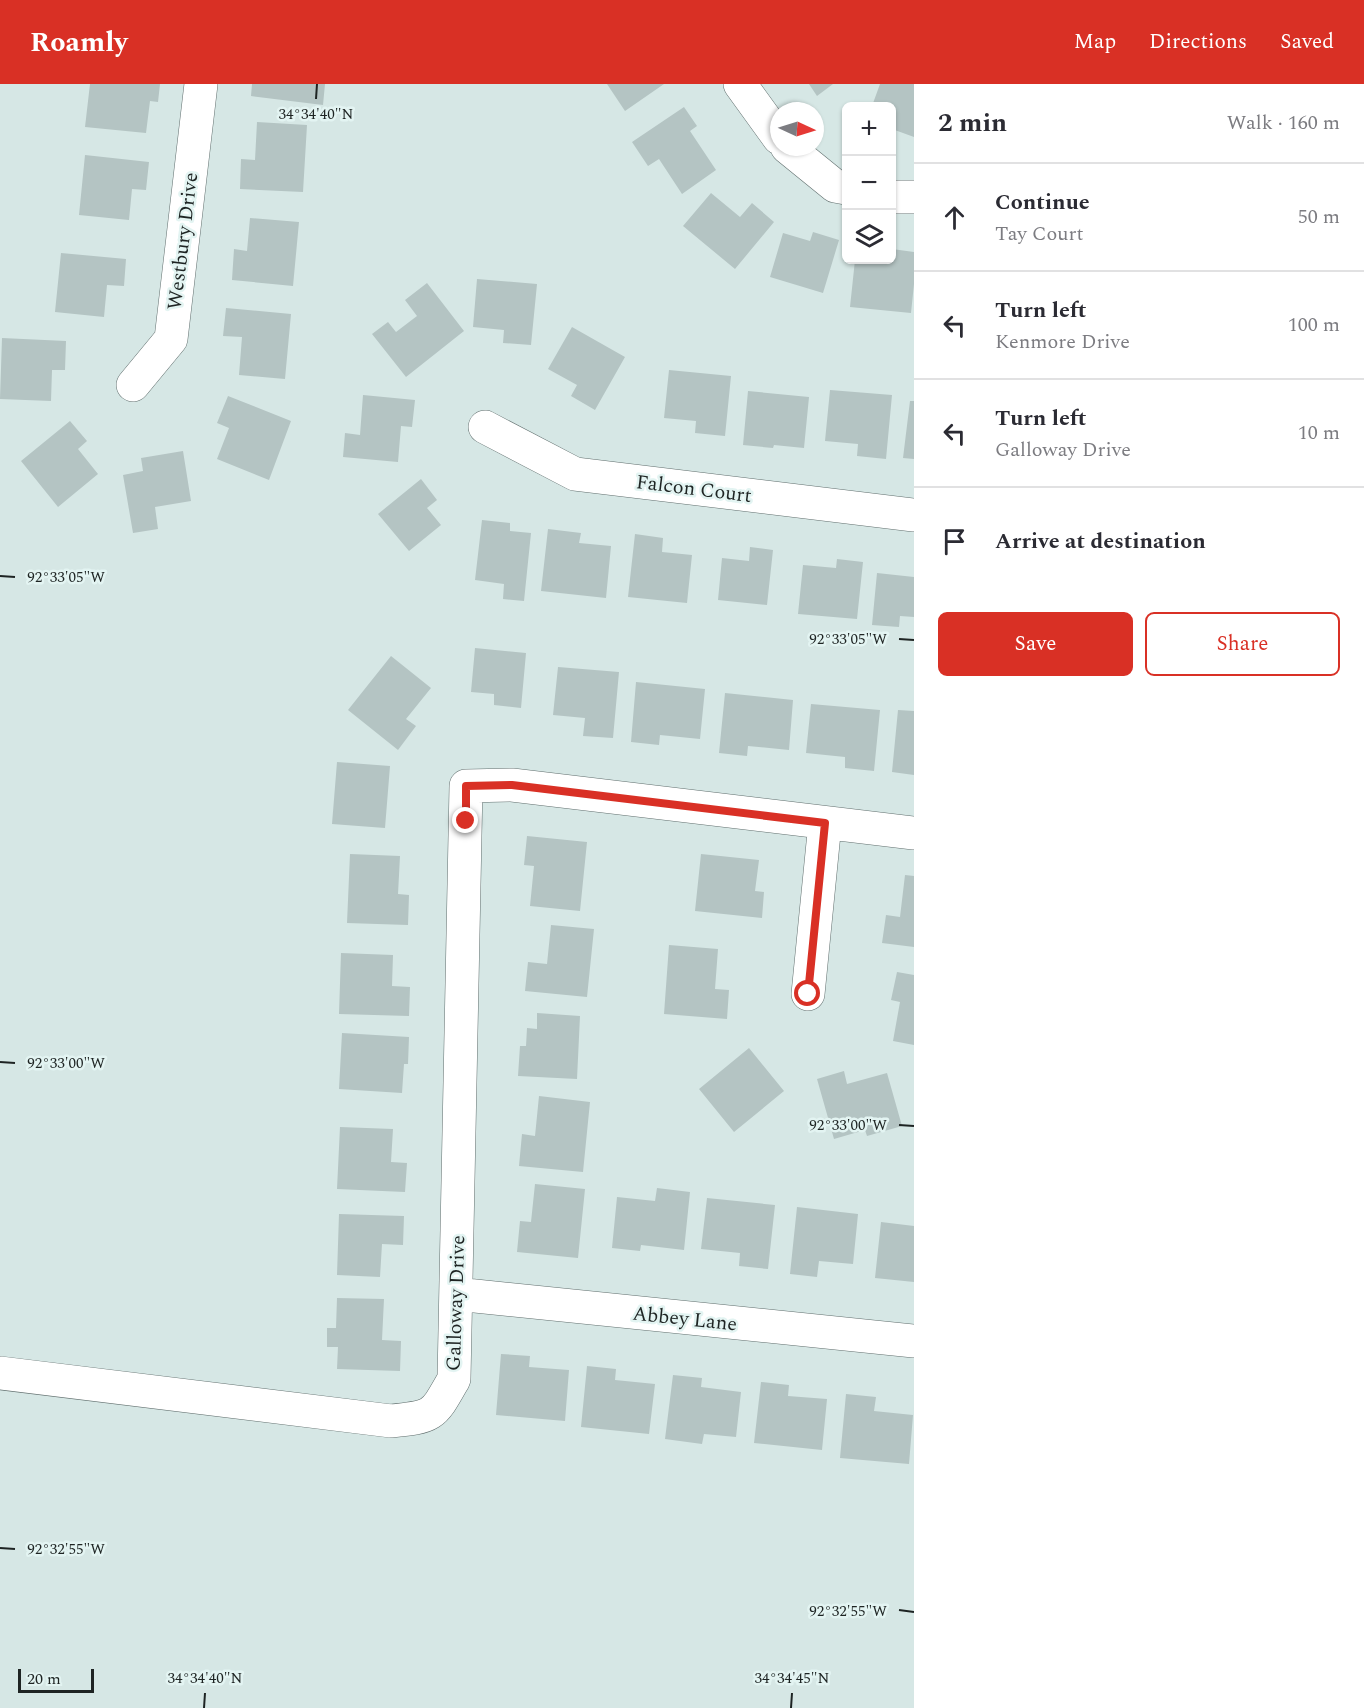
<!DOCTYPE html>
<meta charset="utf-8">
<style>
:root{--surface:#fff;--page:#f2f2f3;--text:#2b2b33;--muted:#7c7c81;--line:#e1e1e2;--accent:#d93025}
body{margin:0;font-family:Spectral,serif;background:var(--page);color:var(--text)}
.controls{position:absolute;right:18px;top:18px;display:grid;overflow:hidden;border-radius:9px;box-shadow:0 2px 4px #0004}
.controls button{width:54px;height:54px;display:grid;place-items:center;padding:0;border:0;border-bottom:2px solid var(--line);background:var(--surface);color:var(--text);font:30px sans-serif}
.compass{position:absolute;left:770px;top:18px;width:54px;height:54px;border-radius:50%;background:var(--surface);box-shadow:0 2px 4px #0004;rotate:94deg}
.scale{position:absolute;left:18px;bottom:15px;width:76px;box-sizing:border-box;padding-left:6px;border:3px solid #1e2423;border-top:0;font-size:16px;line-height:21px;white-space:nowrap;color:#1e2423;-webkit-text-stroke:4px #e3f4f2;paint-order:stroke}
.stop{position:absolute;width:18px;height:18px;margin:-14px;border:4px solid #d93025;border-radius:50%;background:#fff}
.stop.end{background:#d93025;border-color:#fff;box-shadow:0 2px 6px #0008}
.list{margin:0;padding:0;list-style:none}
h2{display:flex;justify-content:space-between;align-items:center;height:78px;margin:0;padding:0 24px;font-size:26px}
h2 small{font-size:20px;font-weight:400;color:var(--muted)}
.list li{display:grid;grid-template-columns:39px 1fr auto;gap:18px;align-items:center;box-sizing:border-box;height:108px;padding:0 24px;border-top:2px solid var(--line)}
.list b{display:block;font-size:22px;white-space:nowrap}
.list p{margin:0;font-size:20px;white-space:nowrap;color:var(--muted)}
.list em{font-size:20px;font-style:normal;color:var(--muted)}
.actions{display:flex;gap:12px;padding:18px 24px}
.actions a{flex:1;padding:14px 0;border:2px solid var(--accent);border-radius:9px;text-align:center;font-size:21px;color:var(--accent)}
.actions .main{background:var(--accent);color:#fff}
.icon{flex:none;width:33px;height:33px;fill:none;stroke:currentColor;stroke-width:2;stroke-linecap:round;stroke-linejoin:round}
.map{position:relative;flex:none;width:914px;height:1624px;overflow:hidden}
header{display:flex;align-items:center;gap:36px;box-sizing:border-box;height:84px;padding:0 30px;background:var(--accent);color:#fff}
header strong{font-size:28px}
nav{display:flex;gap:33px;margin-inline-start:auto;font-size:21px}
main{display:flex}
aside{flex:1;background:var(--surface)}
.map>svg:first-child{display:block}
.building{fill:#b4c4c3}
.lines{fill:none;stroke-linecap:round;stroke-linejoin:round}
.minor-casing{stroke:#616f6e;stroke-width:34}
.minor{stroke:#fff;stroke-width:33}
.route{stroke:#d93025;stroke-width:8}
.ticks{fill:none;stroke:#1e2423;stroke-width:2}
.labels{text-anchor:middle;stroke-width:5;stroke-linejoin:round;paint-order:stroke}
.street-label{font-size:20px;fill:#1e2423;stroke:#e3f4f2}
.ticks-label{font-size:15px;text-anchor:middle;fill:#1e2423;stroke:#e3f4f2;stroke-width:5;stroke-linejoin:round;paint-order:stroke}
</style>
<header>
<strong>Roamly</strong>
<nav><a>Map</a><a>Directions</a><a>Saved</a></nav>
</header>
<main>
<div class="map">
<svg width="914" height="1624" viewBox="0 0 914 1624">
<rect width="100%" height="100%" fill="#d6e7e5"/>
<path class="building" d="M90,0H160L158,18L150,17L146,49L85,43Z
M252,0H325L323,21L251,12Z
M607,0H664L625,27Z
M809,0H833L817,12Z
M880,0H914V53L892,45V22H872Z
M684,23L697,42L690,47L716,86L682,110L659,75L648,82L632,58Z
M257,38L307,41L303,108L240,105L241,75L255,76Z
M85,71L149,78L146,106L132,105L129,136L79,131Z
M711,109L740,133L752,119L774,138L735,185L683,142Z
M250,134L299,138L293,202L232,196L234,165L247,167Z
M813,148L839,156L823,209L770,193L783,149L810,157Z
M892,165L914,168V200L911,229L850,223L855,176H892Z
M61,169L126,175L124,202L107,201L104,233L55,228Z
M477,195L537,200L531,261L503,259L504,246L473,243Z
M427,199L464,247L406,293L372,250L388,238L396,248L417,232L405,216Z
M226,224L291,230L285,295L239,291L242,253L223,252Z
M572,243L625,273L595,326L571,312L577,301L548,285Z
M2,254L66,257L65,286H52L51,317L0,315Z
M669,286L731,292L725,352L695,349L696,337L664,334Z
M830,306L892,311L886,375L857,372L858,360L825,357Z
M748,307L809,313L804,364L774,361L773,364L743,361Z
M363,311L415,316L412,343L401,342L398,378L343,373L345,349L360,351Z
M228,312L291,337L269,396L217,375L229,344L217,339Z
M910,317H914V375L903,374Z
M70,337L87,357L78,365L98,390L58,423L21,377Z
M183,367L191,417L155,423L158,445L133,449L123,391L143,387L141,374Z
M421,395L437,416L427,424L441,441L409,467L378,430Z
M482,436L510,439V447L531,449L524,517L503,515L504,500L475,496Z
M548,445L581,449L579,459L611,462L606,514L541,507Z
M635,450L663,454L662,468L692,471L687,519L628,513Z
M750,463L773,466L767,521L718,516L722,474L749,477Z
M837,475L863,478L857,535L798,530L803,481L836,484Z
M877,489L914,493V533L900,532L899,543L872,541Z
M475,564L526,569L521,624L494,621V610L471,608Z
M391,572L431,604L406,635L416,642L398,666L348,626Z
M558,583L619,588L613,654L583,652L585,634L553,631Z
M636,598L705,605L700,655L660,651L659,661L631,658Z
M725,609L793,616L789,666L748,662L747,672L719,669Z
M811,620L880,626L874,687L845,684V673L806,669Z
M898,626L914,627V691L892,688Z
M337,678L390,682L385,744L332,740Z
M527,752L587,758L580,827L530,822L534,782L524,781Z
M350,770L400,772L398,810L409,811L408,841L347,839Z
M701,770L759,776L755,807L764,808L762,834L695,827Z
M905,791L914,792V863L882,859L886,831L900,833Z
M551,841L594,845L587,913L525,907L528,878L547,880Z
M669,861L718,865L715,905L729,906L727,935L664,930Z
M341,869L393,871L392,902L410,903L409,932L339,930Z
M897,888L914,891V961L893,957L900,918L891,916Z
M537,929L580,932L577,995L518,992L520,962H526L527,944L537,945Z
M342,949L409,953L408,980H404L402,1009L339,1005Z
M749,964L784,1007L734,1048L699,1005Z
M844,987L847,1000L887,989L902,1042L867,1052L865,1046L834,1055L817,995Z
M539,1012L590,1018L583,1088L519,1082L522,1050L535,1052Z
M340,1043L393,1045L391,1078L407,1079L405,1108L337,1105Z
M535,1100L585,1105L578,1174L517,1168L520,1137L531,1138Z
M657,1104L690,1108L684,1166L641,1161L640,1167L612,1164L617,1113L655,1117Z
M707,1114L775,1121L768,1185L739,1182L740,1169L701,1165Z
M797,1123L858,1130L853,1180L819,1177L817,1193L790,1190Z
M339,1130L404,1132L403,1161L382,1160L380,1193L337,1191Z
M881,1138L914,1142V1198L875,1194Z
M337,1214L384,1215L382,1256L401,1257L400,1287L337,1285L338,1263H327V1244H336Z
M501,1270L530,1272L529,1283L569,1286L565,1337L496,1331Z
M587,1282L616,1285L615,1296L655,1300L649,1350L581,1343Z
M673,1291L702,1294L701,1303L741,1308L736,1353L704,1350L702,1360L665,1355Z
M761,1298L789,1301L788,1312L827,1315L822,1366L754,1359Z
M846,1310L876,1313L874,1327L913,1331L909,1380L840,1374Z"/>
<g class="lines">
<defs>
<path id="minor" d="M740,0L779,54
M787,63L835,102L846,104
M892,113H914
M133,301L171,255L201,0
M485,343L575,390L914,431
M808,910L825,739
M456,1210L914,1257
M0,1289L391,1337C434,1333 433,1332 454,1295L466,702L512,701L914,749"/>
</defs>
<use href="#minor" class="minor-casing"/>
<use href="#minor" class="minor"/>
</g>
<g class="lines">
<path class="route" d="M466,737V702L512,701L825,739L808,910"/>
</g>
<path class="ticks" d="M316,15L317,0M0,492L15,493M899,555L914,556M0,978L15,979M899,1041L914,1042M0,1464L15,1465M899,1526L914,1528M204,1624L205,1609M791,1624L792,1609"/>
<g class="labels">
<g class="street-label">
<text transform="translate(182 157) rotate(-83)" y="7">Westbury Drive</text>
<text transform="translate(694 404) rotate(7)" y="7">Falcon Court</text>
<text transform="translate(455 1219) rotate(-88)" y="7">Galloway Drive</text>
<text transform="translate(685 1234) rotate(6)" y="7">Abbey Lane</text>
</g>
</g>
<g class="ticks-label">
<text x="316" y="35">34°34'40"N</text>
<text x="66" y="498">92°33'05"W</text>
<text x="848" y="560">92°33'05"W</text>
<text x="66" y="984">92°33'00"W</text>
<text x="848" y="1046">92°33'00"W</text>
<text x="66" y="1470">92°32'55"W</text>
<text x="848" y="1532">92°32'55"W</text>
<text x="205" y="1599">34°34'40"N</text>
<text x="792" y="1599">34°34'45"N</text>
</g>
</svg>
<div class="controls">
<button>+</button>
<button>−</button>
<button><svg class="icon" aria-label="layers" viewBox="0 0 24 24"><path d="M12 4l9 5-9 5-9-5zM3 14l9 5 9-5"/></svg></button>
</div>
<svg class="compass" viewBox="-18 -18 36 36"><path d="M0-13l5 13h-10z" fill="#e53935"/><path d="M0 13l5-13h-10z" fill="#7c7c81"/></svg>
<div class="scale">20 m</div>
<div class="stop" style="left:808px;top:910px"></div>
<div class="stop end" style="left:466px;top:737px"></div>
</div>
<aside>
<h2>2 min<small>Walk · 160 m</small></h2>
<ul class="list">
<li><svg class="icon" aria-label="ahead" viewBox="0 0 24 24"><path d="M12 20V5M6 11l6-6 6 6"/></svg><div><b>Continue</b><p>Tay Court</p></div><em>50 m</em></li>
<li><svg class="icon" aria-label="left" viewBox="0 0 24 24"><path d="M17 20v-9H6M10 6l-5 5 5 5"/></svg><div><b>Turn left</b><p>Kenmore Drive</p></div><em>100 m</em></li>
<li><svg class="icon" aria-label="left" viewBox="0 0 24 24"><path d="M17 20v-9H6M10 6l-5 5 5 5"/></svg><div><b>Turn left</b><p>Galloway Drive</p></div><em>10 m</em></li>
<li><svg class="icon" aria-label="arrive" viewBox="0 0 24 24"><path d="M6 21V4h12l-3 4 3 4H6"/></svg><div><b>Arrive at destination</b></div></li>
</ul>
<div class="actions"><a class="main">Save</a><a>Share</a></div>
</aside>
</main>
